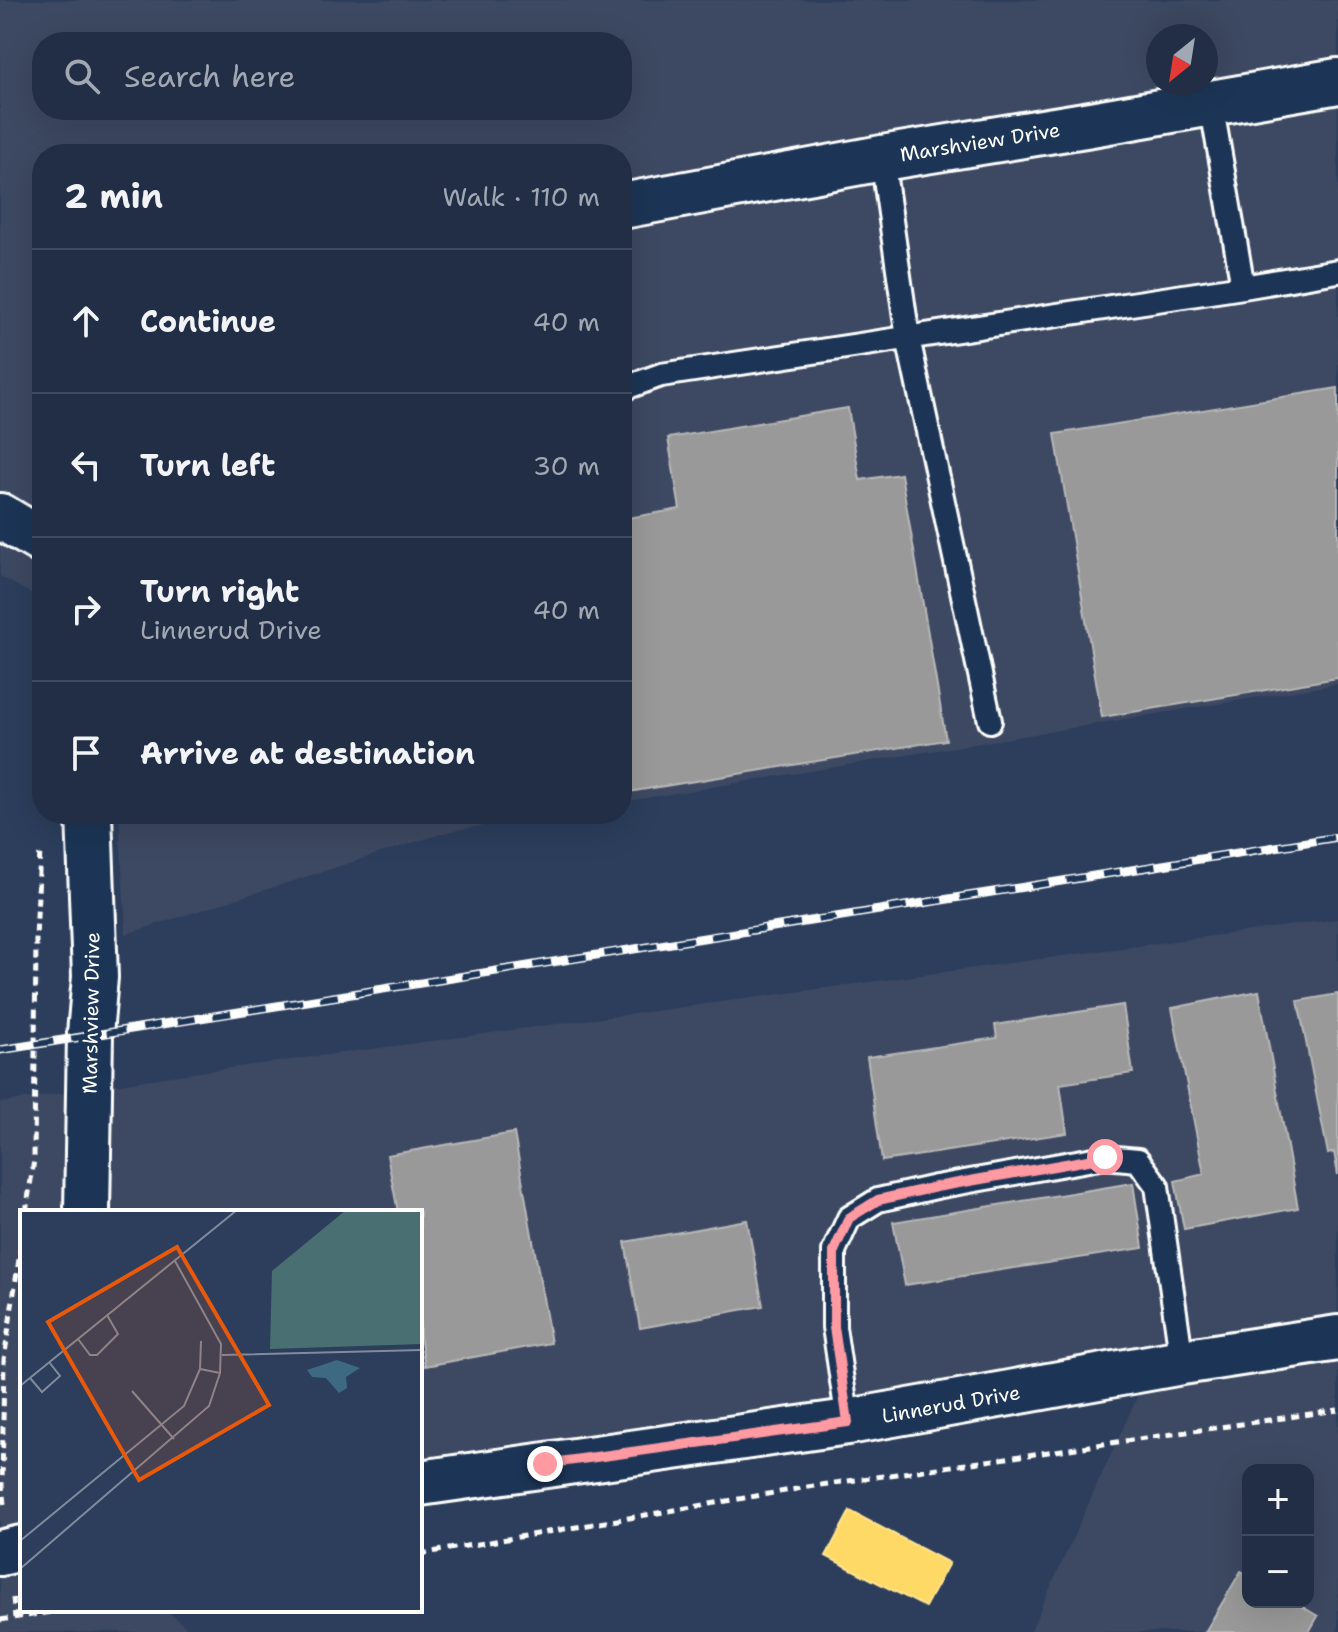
<!DOCTYPE html>
<meta charset="utf-8">
<style>
:root{--surface:#212e45;--page:#2d3a50;--text:#f1f3f6;--muted:#a2a8b3;--line:#3e4a5e}
body{margin:0;font-family:"Shantell Sans",sans-serif;background:var(--page);color:var(--text)}
.controls{position:absolute;right:24px;bottom:24px;display:grid;overflow:hidden;border-radius:16px;box-shadow:0 8px 32px #0002}
.controls button{width:72px;height:72px;display:grid;place-items:center;padding:0;border:0;border-bottom:2px solid var(--line);background:var(--surface);color:var(--text);font:40px sans-serif}
.compass{position:absolute;left:1146px;top:24px;width:72px;height:72px;border-radius:50%;background:var(--surface);box-shadow:0 8px 32px #0002;rotate:210deg}
.stop{position:absolute;width:24px;height:24px;margin:-18px;border:6px solid #ff9aa2;border-radius:50%;background:#fff}
.stop.end{background:#ff9aa2;border-color:#fff;box-shadow:0 2px 8px #0008}
.list{margin:0;padding:0;list-style:none}
h2{display:flex;justify-content:space-between;align-items:center;height:104px;margin:0;padding:0 32px;font-size:34px}
h2 small{font-size:26px;font-weight:400;color:var(--muted)}
.list li{display:grid;grid-template-columns:52px 1fr auto;gap:24px;align-items:center;box-sizing:border-box;height:144px;padding:0 32px;border-top:2px solid var(--line)}
.list b{display:block;font-size:30px;white-space:nowrap}
.list p{margin:0;font-size:26px;white-space:nowrap;color:var(--muted)}
.list em{font-size:26px;font-style:normal;color:var(--muted)}
.icon{flex:none;width:44px;height:44px;fill:none;stroke:currentColor;stroke-width:2;stroke-linecap:round;stroke-linejoin:round}
.map{position:relative;flex:none;width:1338px;height:1632px;overflow:hidden}
.search{position:absolute;background:var(--surface);box-shadow:0 8px 32px #0002;left:32px;top:32px;width:600px;height:88px;display:flex;align-items:center;gap:20px;box-sizing:border-box;padding:0 28px;border-radius:32px;color:var(--muted);font-size:30px}
.panel{position:absolute;background:var(--surface);box-shadow:0 8px 32px #0002;left:32px;top:144px;width:600px;height:680px;border-radius:32px}
.map>svg:first-child{display:block}
.built{fill:#3d4962;fill-rule:evenodd}
.homes{fill:#ffd966;stroke:#ffe494;stroke-width:2}
.industry{fill:#999;stroke:#b8b8b8;stroke-width:2}
.lines{fill:none;stroke-linecap:round;stroke-linejoin:round}
.lane-casing{stroke:#fff;stroke-width:28}
.street-casing{stroke:#fff;stroke-width:50}
.path{stroke:#fff;stroke-width:5;stroke-dasharray:8 6;stroke-linecap:butt}
.lane{stroke:#1d3557;stroke-width:22}
.street{stroke:#1d3557;stroke-width:44}
.rail-casing{stroke:#fff;stroke-width:9}
.rail{stroke:#1d3557;stroke-width:6;stroke-dasharray:18;stroke-linecap:butt}
.route{stroke:#ff9aa2;stroke-width:10}
.labels{text-anchor:middle;stroke-width:8;stroke-linejoin:round;paint-order:stroke}
.street-label{font-size:20px;fill:#fff;stroke:#1d3557}
.inset-road{fill:none;stroke:#808b9d;stroke-width:2}
.view{fill:#e8590c;fill-opacity:0.15;stroke:#e8590c;stroke-width:4}
.inset-edge{fill:none;stroke:#fff;stroke-width:4}
</style>
<div class="map">
<svg width="1338" height="1632" viewBox="0 0 1338 1632">
<rect width="100%" height="100%" fill="#2c3e5c"/>
<filter id="ink" filterUnits="userSpaceOnUse"><feTurbulence type="fractalNoise" baseFrequency=".0125" numOctaves="2"/><feDisplacementMap in="SourceGraphic" scale="16" xChannelSelector="R" yChannelSelector="G"/><feConvolveMatrix kernelMatrix="1 2 1 2 8 2 1 2 1" color-interpolation-filters="sRGB"/></filter>
<g filter="url(#ink)">
<path class="built" d="M0,0H1338V684L622,802V154H42V600L0,576ZM1158,36H1206V84H1158ZM42,42H622V110H42Z
M119,814H551L450,831L126,934Z
M1338,919V1632H1030L1150,1369L420,1483V1212H22V1610H166L192,1632H0V1103L171,1076ZM1248,1470H1308V1602H1248Z"/>
<path class="homes" d="M850,1511L949,1563L925,1607L826,1556Z"/>
<path class="industry" d="M1338,388V678L1102,717L1055,434Z
M848,408L860,480L901,474L946,740L622,793V519L680,509L668,438Z
M1259,991L1298,1208L1184,1229L1175,1181L1204,1174L1172,1008Z
M1338,994V1175L1334,1152L1328,1154L1298,1001Z
M1123,1005L1133,1073L1060,1084L1067,1133L882,1161L867,1057L997,1038L995,1025Z
M514,1133L551,1343L425,1366L420,1337V1212H398L387,1155Z
M1133,1183L1143,1248L905,1285L893,1222Z
M747,1220L763,1306L640,1328L625,1242Z
M1241,1571L1248,1575V1602H1294L1318,1616L1309,1632H1205Z"/>
<g class="lines">
<defs>
<path id="lane" d="M1211,103L1243,287
M882,158L908,338L990,721
M622,389L661,375L1243,287L1338,271
M848,1422L834,1327V1251L849,1218L878,1200L936,1187L1105,1157L1138,1160L1157,1186L1182,1362"/>
<path id="street" d="M622,206L882,158L1091,124L1338,81
M0,516L42,541
M87,1212L90,1034L95,977L89,814
M420,1483L848,1422L1182,1362L1338,1338
M0,1553L22,1548"/>
</defs>
<use href="#lane" class="lane-casing"/>
<use href="#street" class="street-casing"/>
<path class="path" d="M26,1212L34,1160L36,939L40,850
M4,1504L2,1485L4,1360L22,1239
M420,1554L814,1486L1338,1410
M13,1598L15,1618
M0,1620L64,1610"/>
<use href="#lane" class="lane"/>
<use href="#street" class="street"/>
<defs>
<path id="rail" d="M0,1050L1338,837"/>
</defs>
<use href="#rail" class="rail-casing"/>
<use href="#rail" class="rail"/>
</g>
</g>
<g class="lines" filter="url(#ink)">
<path class="route" d="M545,1464L848,1422L834,1327V1251L849,1218L878,1200L936,1187L1105,1157"/>
</g>
<g class="labels">
<g class="street-label">
<text transform="translate(980 142) rotate(-9)" y="7">Marshview Drive</text>
<text transform="translate(91 1013) rotate(-89)" y="7">Marshview Drive</text>
<text transform="translate(951 1404) rotate(-10)" y="7">Linnerud Drive</text>
</g>
</g>
<g transform="translate(20 1210)">
<rect width="402" height="402" fill="#2c3e5c"/>
<path d="M326,0H402V134L250,139L252,61Z" fill="#496f72"/>
<path d="M317,150L340,158L326,167L327,178L319,183L306,168L292,167L287,160Z" fill="#3d6982"/>
<path class="inset-road" d="M58,129L70,145H77L98,124L87,105M202,145L402,140M180,159L181,131M10,168L22,182L40,166L29,152M0,176L217,0M112,181L154,229M0,331L164,196L180,159L200,163M0,359L189,196L200,163L201,134L155,51"/>
<path class="view" d="M157,37L249,195L119,270L28,112Z"/>
<rect width="402" height="402" class="inset-edge"/>
</g>
</svg>
<div class="controls">
<button>+</button>
<button>−</button>
</div>
<svg class="compass" viewBox="-18 -18 36 36"><path d="M0-13l5 13h-10z" fill="#e53935"/><path d="M0 13l5-13h-10z" fill="#a2a8b3"/></svg>
<div class="stop" style="left:1105px;top:1157px"></div>
<div class="stop end" style="left:545px;top:1464px"></div>
<div class="search"><svg class="icon" aria-label="search" viewBox="0 0 24 24"><circle cx="10" cy="10" r="6"/><path d="M15 15l6 6"/></svg>Search here</div>
<section class="panel">
<h2>2 min<small>Walk · 110 m</small></h2>
<ul class="list">
<li><svg class="icon" aria-label="ahead" viewBox="0 0 24 24"><path d="M12 20V5M6 11l6-6 6 6"/></svg><div><b>Continue</b></div><em>40 m</em></li>
<li><svg class="icon" aria-label="left" viewBox="0 0 24 24"><path d="M17 20v-9H6M10 6l-5 5 5 5"/></svg><div><b>Turn left</b></div><em>30 m</em></li>
<li><svg class="icon" aria-label="right" viewBox="0 0 24 24"><path d="M7 20v-9h11M14 6l5 5-5 5"/></svg><div><b>Turn right</b><p>Linnerud Drive</p></div><em>40 m</em></li>
<li><svg class="icon" aria-label="arrive" viewBox="0 0 24 24"><path d="M6 21V4h12l-3 4 3 4H6"/></svg><div><b>Arrive at destination</b></div></li>
</ul>
</section>
</div>
